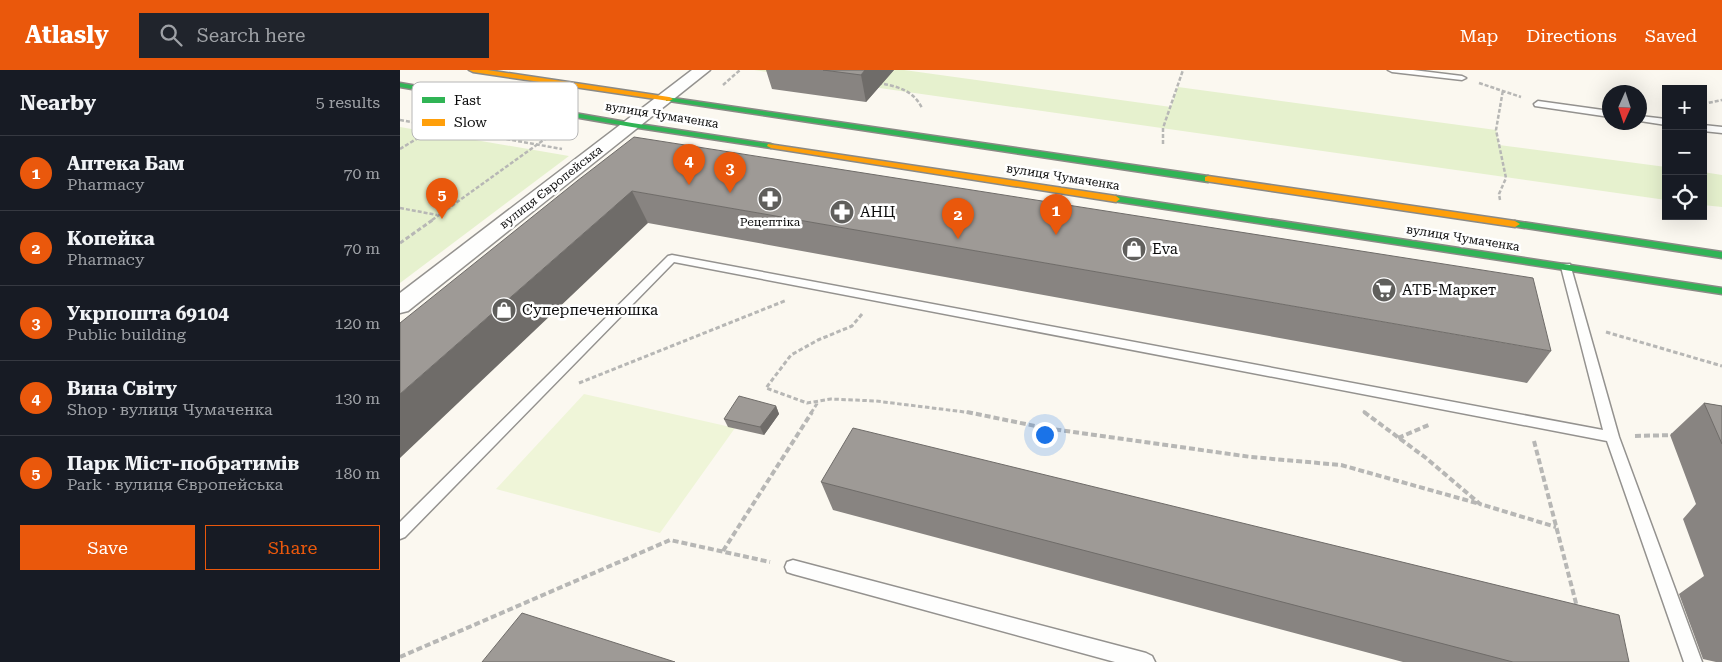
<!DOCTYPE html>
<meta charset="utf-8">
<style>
:root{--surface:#171b24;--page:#20242c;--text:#f1f3f6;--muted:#9ea1a6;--line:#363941;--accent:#ea580c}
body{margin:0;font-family:"Roboto Serif",serif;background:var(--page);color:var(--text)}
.controls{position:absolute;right:15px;top:15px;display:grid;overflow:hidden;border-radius:0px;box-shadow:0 5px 20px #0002}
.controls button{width:45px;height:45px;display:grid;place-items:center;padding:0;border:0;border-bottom:1px solid var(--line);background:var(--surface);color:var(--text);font:25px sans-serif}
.compass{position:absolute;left:1202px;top:15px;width:45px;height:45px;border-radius:50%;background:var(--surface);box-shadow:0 5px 20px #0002;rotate:183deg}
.you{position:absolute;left:644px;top:364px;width:18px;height:18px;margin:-12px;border:4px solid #fff;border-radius:50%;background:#1a73e8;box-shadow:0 0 0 8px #1a73e833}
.badge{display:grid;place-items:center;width:32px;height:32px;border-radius:50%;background:var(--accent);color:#fff;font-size:16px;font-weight:700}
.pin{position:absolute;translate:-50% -41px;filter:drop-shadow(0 1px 2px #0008)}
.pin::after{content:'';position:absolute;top:26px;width:18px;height:15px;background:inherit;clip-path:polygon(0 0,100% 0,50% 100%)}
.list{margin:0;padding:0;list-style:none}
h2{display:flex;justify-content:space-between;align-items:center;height:65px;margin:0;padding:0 20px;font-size:21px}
h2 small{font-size:16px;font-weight:400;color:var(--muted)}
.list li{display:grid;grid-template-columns:32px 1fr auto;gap:15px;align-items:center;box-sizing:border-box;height:75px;padding:0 20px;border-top:1px solid var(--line)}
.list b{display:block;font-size:19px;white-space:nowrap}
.list p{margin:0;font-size:16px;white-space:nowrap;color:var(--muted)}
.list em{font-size:16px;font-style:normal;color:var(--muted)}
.actions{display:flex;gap:10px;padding:15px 20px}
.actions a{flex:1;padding:11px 0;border:1px solid var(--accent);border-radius:0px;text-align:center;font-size:18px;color:var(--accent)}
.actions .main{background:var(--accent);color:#fff}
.icon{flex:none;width:28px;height:28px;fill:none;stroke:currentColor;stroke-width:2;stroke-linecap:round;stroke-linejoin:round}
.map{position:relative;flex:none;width:1322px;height:592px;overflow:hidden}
header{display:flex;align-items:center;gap:30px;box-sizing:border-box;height:70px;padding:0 25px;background:var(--accent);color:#fff}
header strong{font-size:24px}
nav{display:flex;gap:28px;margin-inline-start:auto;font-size:18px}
.search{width:350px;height:45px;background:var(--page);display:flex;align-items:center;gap:12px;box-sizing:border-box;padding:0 18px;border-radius:0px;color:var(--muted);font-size:19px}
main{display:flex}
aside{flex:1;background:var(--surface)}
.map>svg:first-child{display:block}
.green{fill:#e6f1ce}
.pitch{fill:#eff5d8}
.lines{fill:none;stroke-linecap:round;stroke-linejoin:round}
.lane-casing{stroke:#94928f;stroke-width:3}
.street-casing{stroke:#94928f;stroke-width:3}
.fast-casing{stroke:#8a8985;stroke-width:3}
.slow-casing{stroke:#8a8985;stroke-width:3}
.path-far2{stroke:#b7b7b5;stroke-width:2.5;stroke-dasharray:4 2;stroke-linecap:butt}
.path-far1{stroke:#b7b7b5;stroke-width:3;stroke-dasharray:4.5 2.5;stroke-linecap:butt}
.path{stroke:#b7b7b5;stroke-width:4;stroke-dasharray:6 3;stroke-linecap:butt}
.lane{fill:#fefefd;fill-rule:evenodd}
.street{fill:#fefefd;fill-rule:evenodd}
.fast{fill:#30b455;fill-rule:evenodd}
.slow{fill:#ff9f0a;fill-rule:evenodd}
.wall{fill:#888481}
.shaded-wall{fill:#6f6c69}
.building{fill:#9e9a96;stroke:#6f6c69}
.labels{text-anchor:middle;stroke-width:5;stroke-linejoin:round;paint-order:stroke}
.far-street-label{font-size:12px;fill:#0c0c0c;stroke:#fff}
.far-poi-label{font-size:12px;fill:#0c0c0c;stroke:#fff}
.poi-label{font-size:15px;fill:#0c0c0c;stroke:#fff;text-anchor:start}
.key{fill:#fff;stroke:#b6b6b6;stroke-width:1}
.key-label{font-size:14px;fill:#0c0c0c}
</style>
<header>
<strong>Atlasly</strong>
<div class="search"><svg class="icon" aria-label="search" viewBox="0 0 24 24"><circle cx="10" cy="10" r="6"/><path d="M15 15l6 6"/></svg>Search here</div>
<nav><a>Map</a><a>Directions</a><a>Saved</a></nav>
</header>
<main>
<aside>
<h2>Nearby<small>5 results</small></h2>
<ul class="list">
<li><span class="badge">1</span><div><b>Аптека Бам</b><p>Pharmacy</p></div><em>70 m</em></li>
<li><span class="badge">2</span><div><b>Копейка</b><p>Pharmacy</p></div><em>70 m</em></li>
<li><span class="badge">3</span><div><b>Укрпошта 69104</b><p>Public building</p></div><em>120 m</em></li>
<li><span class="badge">4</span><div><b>Вина Світу</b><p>Shop · вулиця Чумаченка</p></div><em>130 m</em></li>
<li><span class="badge">5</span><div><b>Парк Міст-побратимів</b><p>Park · вулиця Європейська</p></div><em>180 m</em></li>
</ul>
<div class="actions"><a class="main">Save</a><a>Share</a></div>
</aside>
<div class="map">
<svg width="1322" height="592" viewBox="0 0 1322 592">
<rect width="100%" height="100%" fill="#fbf8f0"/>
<path class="green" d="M354,0H504L771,37L778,17L1096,60L1099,75L1266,97V130Z
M0,57L169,86L0,213Z
M1303,102L1322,105V137L1303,135Z"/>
<path class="pitch" d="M184,324L335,358L260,463L96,419Z"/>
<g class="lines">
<defs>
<path id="lane" d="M988,0H1013L1062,6L1066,8L1062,10L992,2Z
M1138,31L1210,41V47L1135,36L1134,34Z
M1240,46L1266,49V55L1240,51Z
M1303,55L1322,57V63L1303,61Z
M272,185L1203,360L1161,197L1162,194H1170L1219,367L1302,592H1284L1207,371L274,192L5,467L0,469V452L268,186Z
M393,490L746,583L752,586L755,592H715L393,504L387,502L385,497L387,492Z"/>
<path id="street" d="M292,0H310L8,241L0,243V223Z"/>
<path id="fast" d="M0,13L232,53L371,74L375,76L371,78L232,57L0,17Z
M266,27L808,106L812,109L808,112L269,31H266Z
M716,126L1322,218V224L713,131L712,129Z
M1115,151L1322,182V188L1112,156V152Z"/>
<path id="slow" d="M69,0H87L269,27L273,29L269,31L73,2Z
M368,74L716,126L720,129L716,132L371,78L367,76Z
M808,106L1115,151L1120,154L1115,157L805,111V107Z"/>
</defs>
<use href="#lane" class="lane-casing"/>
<use href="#street" class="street-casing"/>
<use href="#fast" class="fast-casing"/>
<use href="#slow" class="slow-casing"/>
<path class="path-far2" d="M478,13C497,16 513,20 522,38
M1079,13L1121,27
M323,15L340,0
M1303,34L1322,30
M0,50L162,79
M763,74V58L783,0
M0,79L36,57
M1100,130L1099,124L1106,108L1096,60L1103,20
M0,138L37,145
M32,150L152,64"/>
<path class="path-far1" d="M0,173L34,149
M462,244L452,256L418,270L391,285L366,318L407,333L431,329L476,331L573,343
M1206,262L1322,296
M179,313L387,230
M963,341L966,343
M411,343L418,332"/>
<path class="path" d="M567,342L645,358L851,387L941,395L1080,434
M964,342L1026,388L1080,434L1156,457
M1235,366L1274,365
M998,368L1031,354
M1134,371L1177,537
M323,481L412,342
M0,587L270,470L370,492"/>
<use href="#lane" class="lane"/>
<use href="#street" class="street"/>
<use href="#fast" class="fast"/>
<use href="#slow" class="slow"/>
</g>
<path class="wall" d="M366,0H494L466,32L372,19Z
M177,111L1151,281L1127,313L248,153Z
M1304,333L1322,336V592H1316L1303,589L1279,524L1304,506L1283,449L1296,434L1270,365Z
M376,336L379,344L364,365L328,357L324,349Z
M421,412L1229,592H1003L433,440Z"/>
<path class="shaded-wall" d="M465,0H494L466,32L461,5Z
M232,121L248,153L0,388V324Z
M376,336L379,344L364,365L360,357Z"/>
<path class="building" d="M423,0H465L461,5Z
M234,67L1133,208L1151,281L232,121L0,324V253L177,111Z
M339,326L376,336L360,357L324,349Z
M1304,333L1322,336V374Z
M453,358L1219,545L1229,592H1113L421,412Z
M122,543L275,592H82Z"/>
<defs>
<symbol id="pharmacy-disc" viewBox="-11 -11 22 22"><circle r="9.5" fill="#605f5c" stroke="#fff"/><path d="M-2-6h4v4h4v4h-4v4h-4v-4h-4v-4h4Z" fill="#fff"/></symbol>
<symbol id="shop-disc" viewBox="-11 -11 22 22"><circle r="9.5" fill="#605f5c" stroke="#fff"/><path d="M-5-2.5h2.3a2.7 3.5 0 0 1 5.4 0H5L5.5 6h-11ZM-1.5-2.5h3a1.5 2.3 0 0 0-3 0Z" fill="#fff"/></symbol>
<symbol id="supermarket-disc" viewBox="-11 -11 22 22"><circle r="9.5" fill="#605f5c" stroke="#fff"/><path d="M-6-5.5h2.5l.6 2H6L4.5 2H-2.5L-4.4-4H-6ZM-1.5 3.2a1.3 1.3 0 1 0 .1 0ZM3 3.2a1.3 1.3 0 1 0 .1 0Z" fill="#fff"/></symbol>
</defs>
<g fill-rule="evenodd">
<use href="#pharmacy-disc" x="356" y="115" width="28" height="28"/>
<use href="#pharmacy-disc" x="428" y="128" width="28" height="28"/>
<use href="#shop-disc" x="720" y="165" width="28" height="28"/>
<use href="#supermarket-disc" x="970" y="206" width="28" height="28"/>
<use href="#shop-disc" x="90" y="226" width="28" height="28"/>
</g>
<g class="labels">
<g class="far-street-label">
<text transform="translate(262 45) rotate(9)" y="4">вулиця Чумаченка</text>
<text transform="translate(663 107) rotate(9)" y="4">вулиця Чумаченка</text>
<text transform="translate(151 117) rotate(-38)" y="4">вулиця Європейська</text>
<text transform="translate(1063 168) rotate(9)" y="4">вулиця Чумаченка</text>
</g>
<g class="far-poi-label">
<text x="370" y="156">Рецептіка</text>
</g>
<g class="poi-label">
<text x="460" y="147">АНЦ</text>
<text x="752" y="184">Eva</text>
<text x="1002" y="225">АТБ-Маркет</text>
<text x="122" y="245">Суперпеченюшка</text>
</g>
</g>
<rect x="12" y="12" width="166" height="58" rx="8" class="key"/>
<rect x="22" y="27" width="23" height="6" fill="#30b455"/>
<rect x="22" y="49" width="23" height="7" fill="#ff9f0a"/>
<g class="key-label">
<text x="54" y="35">Fast</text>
<text x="54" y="57">Slow</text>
</g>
</svg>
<div class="controls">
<button>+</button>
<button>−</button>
<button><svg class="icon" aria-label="locate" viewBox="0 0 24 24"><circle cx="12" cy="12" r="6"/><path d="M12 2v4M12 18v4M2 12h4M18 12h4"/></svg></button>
</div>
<svg class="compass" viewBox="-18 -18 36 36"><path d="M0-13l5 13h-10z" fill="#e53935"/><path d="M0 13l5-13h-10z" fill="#9ea1a6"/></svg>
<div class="you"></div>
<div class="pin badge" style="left:656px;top:165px">1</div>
<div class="pin badge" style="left:558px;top:169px">2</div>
<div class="pin badge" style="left:330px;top:123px">3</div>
<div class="pin badge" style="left:289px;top:115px">4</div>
<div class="pin badge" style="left:42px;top:149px">5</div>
</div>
</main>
